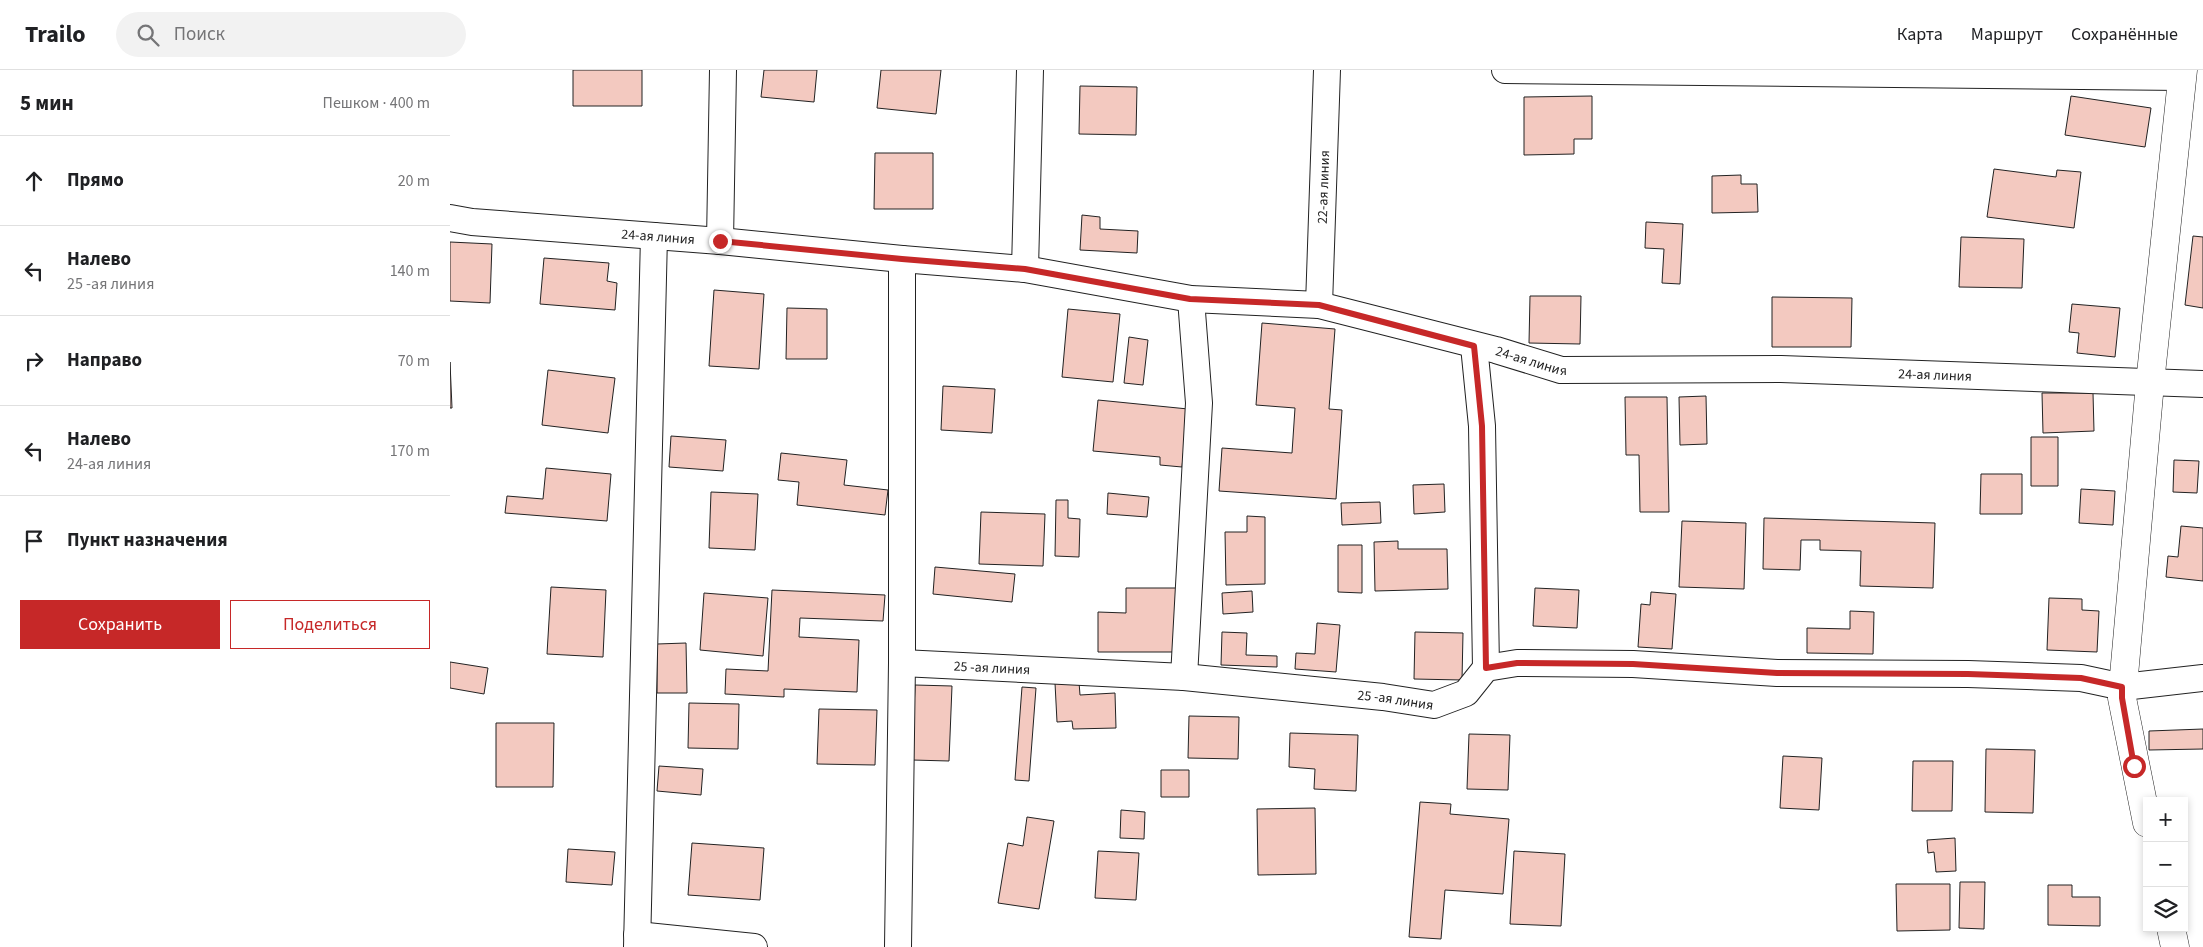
<!DOCTYPE html>
<html lang="ru">
<meta charset="utf-8">
<style>
:root{--surface:#fff;--page:#f2f2f2;--text:#202124;--muted:#757577;--line:#e0e0e0;--accent:#c62828}
body{margin:0;font-family:"Source Sans 3",sans-serif;background:var(--page);color:var(--text)}
.controls{position:absolute;right:15px;bottom:15px;display:grid;overflow:hidden;border-radius:0px;box-shadow:0 2px 8px #0003}
.controls button{width:45px;height:45px;display:grid;place-items:center;padding:0;border:0;border-bottom:1px solid var(--line);background:var(--surface);color:var(--text);font:25px sans-serif}
.stop{position:absolute;width:15px;height:15px;margin:-11px;border:4px solid #c62828;border-radius:50%;background:#fff}
.stop.end{background:#c62828;border-color:#fff;box-shadow:0 1px 5px #0008}
.list{margin:0;padding:0;list-style:none}
h2{display:flex;justify-content:space-between;align-items:center;height:65px;margin:0;padding:0 20px;font-size:21px}
h2 small{font-size:16px;font-weight:400;color:var(--muted)}
.list li{display:grid;grid-template-columns:32px 1fr auto;gap:15px;align-items:center;box-sizing:border-box;height:90px;padding:0 20px;border-top:1px solid var(--line)}
.list b{display:block;font-size:19px;white-space:nowrap}
.list p{margin:0;font-size:16px;white-space:nowrap;color:var(--muted)}
.list em{font-size:16px;font-style:normal;color:var(--muted)}
.actions{display:flex;gap:10px;padding:15px 20px}
.actions a{flex:1;padding:11px 0;border:1px solid var(--accent);border-radius:0px;text-align:center;font-size:18px;color:var(--accent)}
.actions .main{background:var(--accent);color:#fff}
.icon{flex:none;width:28px;height:28px;fill:none;stroke:currentColor;stroke-width:2;stroke-linecap:round;stroke-linejoin:round}
.map{position:relative;flex:none;width:1753px;height:877px;overflow:hidden}
header{display:flex;align-items:center;gap:30px;box-sizing:border-box;height:70px;padding:0 25px;background:var(--surface);border-bottom:1px solid var(--line)}
header strong{font-size:24px}
nav{display:flex;gap:28px;margin-inline-start:auto;font-size:18px}
.search{width:350px;height:45px;background:var(--page);display:flex;align-items:center;gap:12px;box-sizing:border-box;padding:0 18px;border-radius:28px;color:var(--muted);font-size:19px}
main{display:flex}
aside{flex:1;background:var(--surface)}
.map>svg:first-child{display:block}
.building{fill:#f3c9c0;stroke:#222}
.lines{fill:none;stroke-linecap:round;stroke-linejoin:round}
.street-casing{stroke:#222;stroke-width:28}
.secondary-casing{stroke:#222;stroke-width:29}
.street{stroke:#fff;stroke-width:26}
.secondary{stroke:#fff;stroke-width:28}
.route{stroke:#c62828;stroke-width:6}
.labels{text-anchor:middle;stroke-width:4;stroke-linejoin:round;paint-order:stroke}
.street-label{font-size:14px;fill:#222;stroke:#fff}
</style>
<header>
<strong>Trailo</strong>
<div class="search"><svg class="icon" aria-label="search" viewBox="0 0 24 24"><circle cx="10" cy="10" r="6"/><path d="M15 15l6 6"/></svg>Поиск</div>
<nav><a>Карта</a><a>Маршрут</a><a>Сохранённые</a></nav>
</header>
<main>
<aside>
<h2>5 мин<small>Пешком · 400 m</small></h2>
<ul class="list">
<li><svg class="icon" aria-label="ahead" viewBox="0 0 24 24"><path d="M12 20V5M6 11l6-6 6 6"/></svg><div><b>Прямо</b></div><em>20 m</em></li>
<li><svg class="icon" aria-label="left" viewBox="0 0 24 24"><path d="M17 20v-9H6M10 6l-5 5 5 5"/></svg><div><b>Налево</b><p>25 -ая линия</p></div><em>140 m</em></li>
<li><svg class="icon" aria-label="right" viewBox="0 0 24 24"><path d="M7 20v-9h11M14 6l5 5-5 5"/></svg><div><b>Направо</b></div><em>70 m</em></li>
<li><svg class="icon" aria-label="left" viewBox="0 0 24 24"><path d="M17 20v-9H6M10 6l-5 5 5 5"/></svg><div><b>Налево</b><p>24-ая линия</p></div><em>170 m</em></li>
<li><svg class="icon" aria-label="arrive" viewBox="0 0 24 24"><path d="M6 21V4h12l-3 4 3 4H6"/></svg><div><b>Пункт назначения</b></div></li>
</ul>
<div class="actions"><a class="main">Сохранить</a><a>Поделиться</a></div>
</aside>
<div class="map">
<svg width="1753" height="877" viewBox="0 0 1753 877">
<rect width="100%" height="100%" fill="#fff"/>
<path class="building" d="M123,0H192V36H123Z
M314,0H367L364,32L311,27Z
M431,0H491L486,44L427,38Z
M630,16L687,17L686,65L629,64Z
M1142,26V69H1124V84L1074,85V27Z
M1621,26L1701,38L1695,77L1615,65Z
M425,83H483V139H424Z
M1544,99L1606,107L1607,100L1631,102L1624,158L1537,147Z
M1291,105V114H1307L1308,142L1262,143V106Z
M632,145L650,147V159L688,161L687,183L630,180Z
M1196,152L1233,154L1230,214L1212,213L1214,179L1195,178Z
M1743,166L1753,167V238L1735,235Z
M1511,167L1574,169L1572,218L1509,217Z
M0,172L42,174L40,233L0,231Z
M94,188L159,193L157,211L167,213L165,240L90,234Z
M264,220L314,224L309,299L259,296Z
M1080,226H1131L1130,274L1079,273Z
M1322,227L1402,228L1401,277H1322Z
M1622,234L1670,238L1665,287L1627,283L1629,263L1619,262Z
M337,238L377,239V289H336Z
M618,239L670,244L663,312L612,307Z
M812,253L885,259L879,339L892,340L886,429L769,421L772,378L842,383L845,338L806,335Z
M679,267L698,270L693,315L674,313Z
M0,292L2,338H0Z
M98,300L165,308L158,363L92,355Z
M493,316L545,319L542,363L491,360Z
M1592,323H1643L1644,361L1593,363Z
M1256,326L1257,374L1230,375L1229,327Z
M1175,327H1217L1219,442H1190L1189,385H1176Z
M648,330L738,339L732,397L710,395V387L643,381Z
M221,366L276,370L273,401L219,397Z
M1581,367H1608V416H1581Z
M331,383L397,390L394,415L438,420L435,445L347,435L349,412L328,410Z
M1724,390L1749,391L1747,423L1723,422Z
M96,398L161,404L157,451L55,443L57,426L93,429Z
M1531,404H1572V444H1530Z
M994,414L995,442L964,444L963,415Z
M1631,419L1665,421L1663,455L1629,453Z
M261,422L308,424L305,480L259,478Z
M658,423L699,427L697,447L657,444Z
M606,430H618V448L630,449L629,487L605,486Z
M930,432L931,453L892,455L891,433Z
M531,442L595,444L593,496L529,494Z
M797,446L815,447V514L776,515L775,462H797Z
M1314,448L1485,453L1483,518L1410,516L1411,481L1370,480V470H1351L1350,500L1313,499Z
M1232,451L1296,453L1294,519L1229,517Z
M1731,456L1753,458V511L1716,507L1718,486L1728,487Z
M948,471V479H997L998,519L925,521L924,472Z
M888,475H912V523L888,522Z
M485,497L565,504L562,532L483,524Z
M101,517L156,520L153,587L97,584Z
M676,518H726L729,582H648V542L676,543Z
M1085,518L1129,520L1127,558L1083,556Z
M322,520L435,525L433,551L350,548L349,567L409,570L407,622L334,619V627L275,624L276,599L318,601Z
M802,521L803,542L773,544L772,523Z
M1201,522L1226,524L1222,579L1188,577L1191,534L1200,535Z
M254,523L318,528L313,586L250,580Z
M1599,528L1632,529V540L1649,541L1647,582L1597,580Z
M1400,541L1424,542L1423,584L1357,583V558L1400,559Z
M867,553L890,555L886,602L845,599L846,583L865,584Z
M772,562L797,563L796,585L827,586V597L771,595Z
M965,562L1013,563L1012,610L964,609Z
M236,573L237,623H207V574Z
M0,592L38,598L34,624L0,618Z
M629,612L630,625L665,623L666,658L623,659L622,651L607,652L605,613Z
M465,615L502,616L499,691L462,690Z
M572,617L586,618L579,711L565,710Z
M239,633L289,634L288,679L238,678Z
M369,639L427,640L425,695L367,694Z
M739,646L789,647L788,689L738,688Z
M46,653H104L103,717H46Z
M1753,659V679L1699,680V661Z
M840,663L908,665L906,721L864,719L865,699L839,697Z
M1019,664L1060,665L1058,720L1017,719Z
M1536,679L1585,680L1583,743L1535,742Z
M1333,686L1372,688L1369,740L1330,738Z
M1463,691H1503L1502,741H1462Z
M209,696L253,699L251,725L207,721Z
M711,700H739V727H711Z
M970,732L1001,734L1000,744L1059,749L1053,824L995,820L991,869L959,867Z
M865,738L866,804L808,805L807,739Z
M671,740L695,742L694,769L670,768Z
M577,747L604,751L589,839L548,833L558,773L573,776Z
M1505,768L1506,801L1486,802L1484,782L1478,783L1477,770Z
M242,773L314,778L310,830L238,825Z
M118,779L165,782L162,815L116,812Z
M648,781L689,783L686,830L645,828Z
M1064,781L1115,784L1111,856L1060,854Z
M1510,812H1535L1534,859L1509,858Z
M1446,814H1500V860L1447,861Z
M1598,815H1622V827H1650V856L1598,855Z"/>
<g class="lines">
<defs>
<g id="street">
<path d="M1055,0L1732,7"/>
<path id="s1" d="M0,148L22,152L270,171L452,189L575,199L741,229L869,235L1046,280L1111,300L1331,299L1753,314"/>
<path d="M270,171L273,0"/>
<path d="M575,199L580,0"/>
<path id="s2" d="M869,235L877,0"/>
<path d="M1024,276L1032,356L1036,598"/>
<path id="s3" d="M452,593L734,607L933,627L984,635L1016,623L1036,598L1067,593L1183,594L1327,603L1518,604L1631,608L1673,617L1753,608"/>
<path d="M734,607L749,333L741,229"/>
<path d="M187,865L304,877"/>
<path d="M187,877L204,166"/>
<path d="M448,877L452,593V189"/>
</g>
<path id="secondary" d="M1697,753L1672,628L1700,313L1733,0
M1721,858L1725,877"/>
</defs>
<use href="#street" class="street-casing"/>
<use href="#secondary" class="secondary-casing"/>
<use href="#street" class="street"/>
<use href="#secondary" class="secondary"/>
</g>
<g class="lines">
<path class="route" d="M270,171L452,189L575,199L740,229L869,235L1024,276L1032,356L1036,598L1067,593L1183,594L1327,603L1518,604L1631,608L1672,617V628L1684,696"/>
</g>
<g class="labels">
<g class="street-label">
<text dy="5" stroke="none"><textPath href="#s2" startOffset="118">22-ая линия</textPath></text>
<text dy="5" stroke="none"><textPath href="#s1" startOffset="209">24-ая линия</textPath></text>
<text dy="5" stroke="none"><textPath href="#s1" startOffset="1094">24-ая линия</textPath></text>
<text dy="5" stroke="none"><textPath href="#s1" startOffset="1499">24-ая линия</textPath></text>
<text dy="5" stroke="none"><textPath href="#s3" startOffset="90">25 -ая линия</textPath></text>
<text dy="5" stroke="none"><textPath href="#s3" startOffset="495">25 -ая линия</textPath></text>
</g>
</g>
</svg>
<div class="controls">
<button>+</button>
<button>−</button>
<button><svg class="icon" aria-label="layers" viewBox="0 0 24 24"><path d="M12 4l9 5-9 5-9-5zM3 14l9 5 9-5"/></svg></button>
</div>
<div class="stop" style="left:1684px;top:696px"></div>
<div class="stop end" style="left:270px;top:171px"></div>
</div>
</main>
